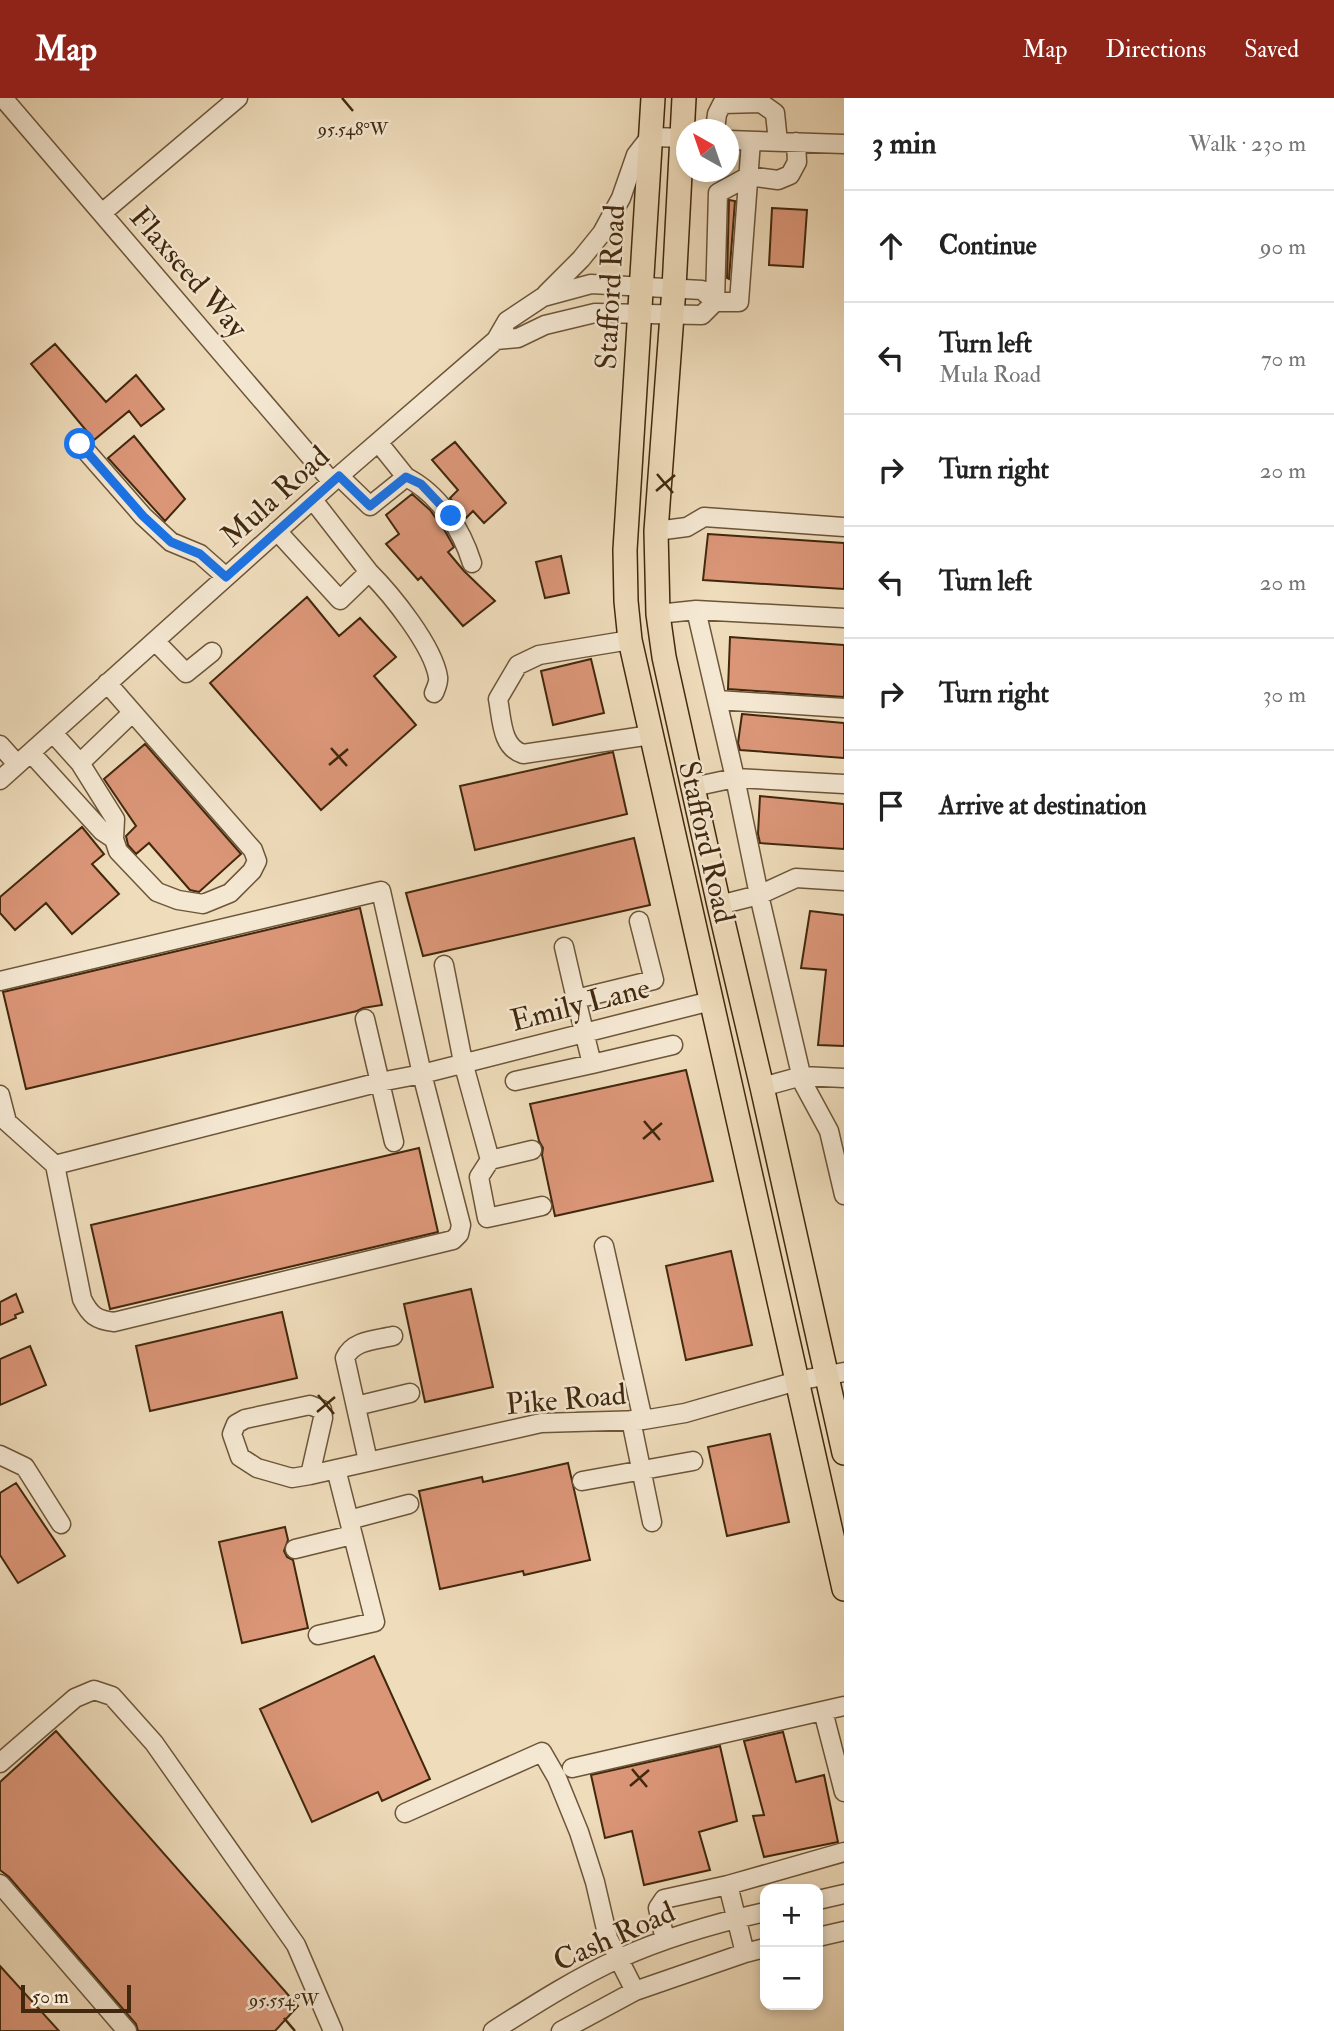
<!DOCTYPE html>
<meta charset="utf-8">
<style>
:root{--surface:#fff;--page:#f2f2f2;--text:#222;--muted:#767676;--line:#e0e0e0;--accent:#8f2418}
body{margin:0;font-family:"IM FELL Double Pica",serif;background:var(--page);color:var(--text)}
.controls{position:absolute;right:21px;bottom:21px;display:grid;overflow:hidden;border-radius:14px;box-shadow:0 4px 10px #0003}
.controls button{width:63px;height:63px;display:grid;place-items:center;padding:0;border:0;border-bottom:2px solid var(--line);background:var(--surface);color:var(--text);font:35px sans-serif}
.compass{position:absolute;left:676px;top:21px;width:63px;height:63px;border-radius:50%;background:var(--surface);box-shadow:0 4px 10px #0003;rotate:320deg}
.scale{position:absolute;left:21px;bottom:18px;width:110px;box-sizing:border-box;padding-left:7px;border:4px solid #41280d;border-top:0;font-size:19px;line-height:24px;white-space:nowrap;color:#41280d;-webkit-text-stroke:5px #f5e8d3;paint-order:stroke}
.stop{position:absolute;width:21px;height:21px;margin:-16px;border:5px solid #1a73e8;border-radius:50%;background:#fff}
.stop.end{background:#1a73e8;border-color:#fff;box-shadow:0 2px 7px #0008}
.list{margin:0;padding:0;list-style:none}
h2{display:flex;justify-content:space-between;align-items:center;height:91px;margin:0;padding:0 28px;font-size:30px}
h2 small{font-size:23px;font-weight:400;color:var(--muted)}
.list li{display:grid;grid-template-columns:46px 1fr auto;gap:21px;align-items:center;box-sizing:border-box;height:112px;padding:0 28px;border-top:2px solid var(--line)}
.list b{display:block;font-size:26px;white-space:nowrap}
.list p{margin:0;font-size:23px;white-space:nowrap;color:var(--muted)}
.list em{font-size:23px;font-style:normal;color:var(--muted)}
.icon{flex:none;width:38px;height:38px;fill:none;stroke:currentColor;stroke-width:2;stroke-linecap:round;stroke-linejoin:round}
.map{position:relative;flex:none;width:844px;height:1933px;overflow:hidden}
header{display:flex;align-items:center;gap:42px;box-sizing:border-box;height:98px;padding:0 35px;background:var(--accent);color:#fff}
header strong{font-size:33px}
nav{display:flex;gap:38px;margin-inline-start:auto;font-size:24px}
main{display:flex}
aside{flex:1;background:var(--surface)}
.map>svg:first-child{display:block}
.building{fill:#db9678;stroke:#41280d;stroke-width:2}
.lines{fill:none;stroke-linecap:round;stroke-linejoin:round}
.minor-casing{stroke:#6c5538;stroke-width:21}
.major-casing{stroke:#41280d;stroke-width:26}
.minor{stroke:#f5e8d3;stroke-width:18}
.major{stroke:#efdcbb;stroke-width:23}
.route{stroke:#1a73e8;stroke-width:9}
.ticks{fill:none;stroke:#41280d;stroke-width:2.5}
.labels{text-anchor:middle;stroke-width:5;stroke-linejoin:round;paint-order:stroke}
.street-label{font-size:30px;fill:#41280d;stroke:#f5e8d3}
.ticks-label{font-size:18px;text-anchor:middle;fill:#41280d;stroke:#f5e8d3;stroke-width:5;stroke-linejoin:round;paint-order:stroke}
</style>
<header>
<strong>Map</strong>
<nav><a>Map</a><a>Directions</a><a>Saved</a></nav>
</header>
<main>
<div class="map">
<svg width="844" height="1933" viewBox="0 0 844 1933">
<rect width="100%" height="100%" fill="#efdcbb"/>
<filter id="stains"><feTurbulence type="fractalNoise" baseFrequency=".00286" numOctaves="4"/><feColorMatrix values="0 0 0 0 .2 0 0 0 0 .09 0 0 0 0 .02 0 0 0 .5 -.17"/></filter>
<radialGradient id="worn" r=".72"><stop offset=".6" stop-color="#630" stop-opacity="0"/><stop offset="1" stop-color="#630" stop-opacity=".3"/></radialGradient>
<path class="building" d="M729,102L735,103L729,181L727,180Z
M772,110L807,112L803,169L769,167Z
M55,246L106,304L136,277L164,311L141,328L129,313L94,342L31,266Z
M134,338L185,401L165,423L108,360Z
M455,344L506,405L484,425L473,413L466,420L459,412L450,400L458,392L432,362Z
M412,396L430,412L445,433L454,449L448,454L464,473L495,503L463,528L421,479L418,482L386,446L399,436L386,417Z
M708,436L844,445V491L703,482Z
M561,458L569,495L545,500L536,464Z
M307,499L339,538L360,520L396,559L374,578L416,627L321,712L210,585Z
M730,539L844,547V599L728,591Z
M591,561L604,615L553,627L541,573Z
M742,616L844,625V660L740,652L738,645Z
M145,646L241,756L199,794L190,792L149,745L136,756L128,747L126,738L136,728L104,681Z
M613,654L627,716L475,752L460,688Z
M760,698L844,706V751L760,745L758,736Z
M82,729L104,756L92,766L119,796L72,836L46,805L15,832L0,815V799Z
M634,740L650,807L423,858L406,795Z
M360,810L382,907L363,910L357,913L26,991L3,894Z
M810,813L844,817V948L818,947L826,872L801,870Z
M686,972L713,1083L555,1118L542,1057L543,1050L539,1043L530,1006Z
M419,1050L438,1134L110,1211L91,1127Z
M731,1153L752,1247L686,1262L666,1168Z
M471,1191L493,1289L425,1304L404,1206Z
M16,1196L23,1214L15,1217L16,1220L0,1227V1204Z
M282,1214L297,1280L150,1313L136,1248Z
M30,1248L46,1287L0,1307V1261Z
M770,1336L789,1424L727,1438L708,1349Z
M568,1365L590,1462L524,1477L523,1473L440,1491L419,1393L482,1379L483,1384Z
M16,1385L65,1458L18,1485L0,1457V1395Z
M285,1429L288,1442L284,1453L287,1459L293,1462L308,1530L242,1545L219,1444Z
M374,1558L430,1681L382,1703L378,1694L312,1724L260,1611Z
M56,1633L298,1908L275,1933H138L136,1926L9,1779L0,1772V1684Z
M783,1634L796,1684L824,1677L838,1744L764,1759L753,1718L764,1717L744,1643Z
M720,1648L737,1723L699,1734L710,1772L644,1787L632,1733L605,1740L591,1677Z
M0,1868L59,1933H0Z"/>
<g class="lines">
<defs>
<path id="minor" d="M3,0L332,384
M715,32L717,16L722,6L761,5L775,15L778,44
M729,42L844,46
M102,115L238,0
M546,196L581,161L602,135L621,100L636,57L650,39L687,40
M496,242L518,240L545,227L595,215L702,217L715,204L718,95L749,78L778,82L790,77L797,64L796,44
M80,346L143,418L171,444L200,456L226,479
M339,378L370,408L406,379L378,344
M406,379C439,396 461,430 472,465
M277,433L340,502L369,474L313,402
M656,433L687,429L704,419L844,429
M369,474C392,497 433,548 438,579C439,584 436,590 434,595
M696,512L844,520
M658,516L696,512L735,680L844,686
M630,542L539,557L518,567L498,601C502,621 501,649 523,656L651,637
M155,543L186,575L212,554
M717,602L844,610
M53,635L80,665L115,721L114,741L118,753L157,794L178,802L203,806L230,795L252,773L257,763L253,752L107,585
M0,647L17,666
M31,655L102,733L114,741
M80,665L132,615
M0,682L332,384L496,242L507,223L543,199L591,186L702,192L715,204H739L751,43
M693,689L735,680L759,797L803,985L829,1033L844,1097
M719,807L759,797L796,780L844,783
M564,849L576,901
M444,867L463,964L490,1062L479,1079L487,1120L542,1108
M0,883L381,793L422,976L461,1127L459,1136L453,1142L114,1224C96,1222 90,1217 82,1201L55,1067L7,1024L0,997
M365,921L394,1044
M592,966L673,947
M515,983L592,966L576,901L654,882L639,823
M762,989L802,978L844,980
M490,1062L532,1052
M55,1067L380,984L422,976L711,903
M604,1148L643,1322
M356,1308L410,1295
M631,1322L652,1424
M0,1357L25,1369L61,1426
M368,1363L345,1260C353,1242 376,1242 393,1238
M310,1377L323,1320L322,1312L310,1307L245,1321L236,1326L232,1336L240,1359L257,1370L292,1380L310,1377L541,1325L643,1322L685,1315L797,1283L844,1274
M582,1383L693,1363
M349,1422L409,1406
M295,1451L352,1437
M318,1537L375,1524L336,1371
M823,1613L844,1694
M0,1665L75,1600L94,1592L112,1598L154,1645L296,1847L333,1933
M572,1670L844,1608
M405,1715L542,1654L557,1680L579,1734L595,1784L608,1840L635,1893
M0,1786L127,1933
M728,1787L844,1754
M818,1802L844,1796
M818,1839L844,1833
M665,1842L658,1810L664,1801L728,1787L745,1855
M493,1933C534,1907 576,1880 620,1860C667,1839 716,1825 765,1814
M561,1933L635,1893L745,1855L765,1850"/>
<path id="major" d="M653,0L625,452L626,503L630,542L844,1491
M684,0L674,190L656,433L658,516L664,559L719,807L762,989L844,1355"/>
</defs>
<use href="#minor" class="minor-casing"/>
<use href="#major" class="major-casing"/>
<use href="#minor" class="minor"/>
<use href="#major" class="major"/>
</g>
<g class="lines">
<path class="route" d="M80,346L143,418L171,444L200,456L226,479L339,378L370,408L406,379L421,386L451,418"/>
</g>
<path class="ticks" d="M342,0L353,13M657,376L673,395M656,393L675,377M331,650L347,668M329,667L348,651M644,1023L660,1042M643,1041L662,1025M318,1297L334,1316M317,1314L335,1299M632,1671L647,1689M630,1688L649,1672M284,1920L295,1933"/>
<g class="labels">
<g class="street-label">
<text transform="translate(189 174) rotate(49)" y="10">Flaxseed Way</text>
<text transform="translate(610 189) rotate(-87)" y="10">Stafford Road</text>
<text transform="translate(275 398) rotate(-42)" y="10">Mula Road</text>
<text transform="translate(707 744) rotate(77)" y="10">Stafford Road</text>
<text transform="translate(580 906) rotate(-14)" y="10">Emily Lane</text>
<text transform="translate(566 1301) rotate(-5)" y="10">Pike Road</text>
<text transform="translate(614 1838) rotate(-24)" y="10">Cash Road</text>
</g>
</g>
<g class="ticks-label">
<text x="353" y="37">95.548°W</text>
<text x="284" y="1908">95.554°W</text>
</g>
<rect width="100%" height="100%" filter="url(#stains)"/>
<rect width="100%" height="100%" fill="url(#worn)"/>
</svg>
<div class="controls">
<button>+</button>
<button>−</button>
</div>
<svg class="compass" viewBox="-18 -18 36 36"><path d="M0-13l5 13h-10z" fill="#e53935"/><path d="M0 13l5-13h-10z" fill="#767676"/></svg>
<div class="scale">50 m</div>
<div class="stop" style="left:80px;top:346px"></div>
<div class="stop end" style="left:451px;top:418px"></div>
</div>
<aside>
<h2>3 min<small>Walk · 230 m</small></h2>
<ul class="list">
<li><svg class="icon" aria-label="ahead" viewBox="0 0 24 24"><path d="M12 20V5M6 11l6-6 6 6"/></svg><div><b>Continue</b></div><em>90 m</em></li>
<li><svg class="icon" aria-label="left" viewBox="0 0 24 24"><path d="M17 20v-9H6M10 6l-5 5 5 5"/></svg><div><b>Turn left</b><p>Mula Road</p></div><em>70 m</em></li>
<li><svg class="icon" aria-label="right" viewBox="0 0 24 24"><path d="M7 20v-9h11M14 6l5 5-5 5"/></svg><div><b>Turn right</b></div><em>20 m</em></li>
<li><svg class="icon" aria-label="left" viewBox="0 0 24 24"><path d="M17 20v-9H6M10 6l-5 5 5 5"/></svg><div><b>Turn left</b></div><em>20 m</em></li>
<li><svg class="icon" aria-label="right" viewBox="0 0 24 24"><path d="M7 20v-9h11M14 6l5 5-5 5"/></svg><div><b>Turn right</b></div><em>30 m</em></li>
<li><svg class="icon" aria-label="arrive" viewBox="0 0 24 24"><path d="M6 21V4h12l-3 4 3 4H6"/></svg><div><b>Arrive at destination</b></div></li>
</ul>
</aside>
</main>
